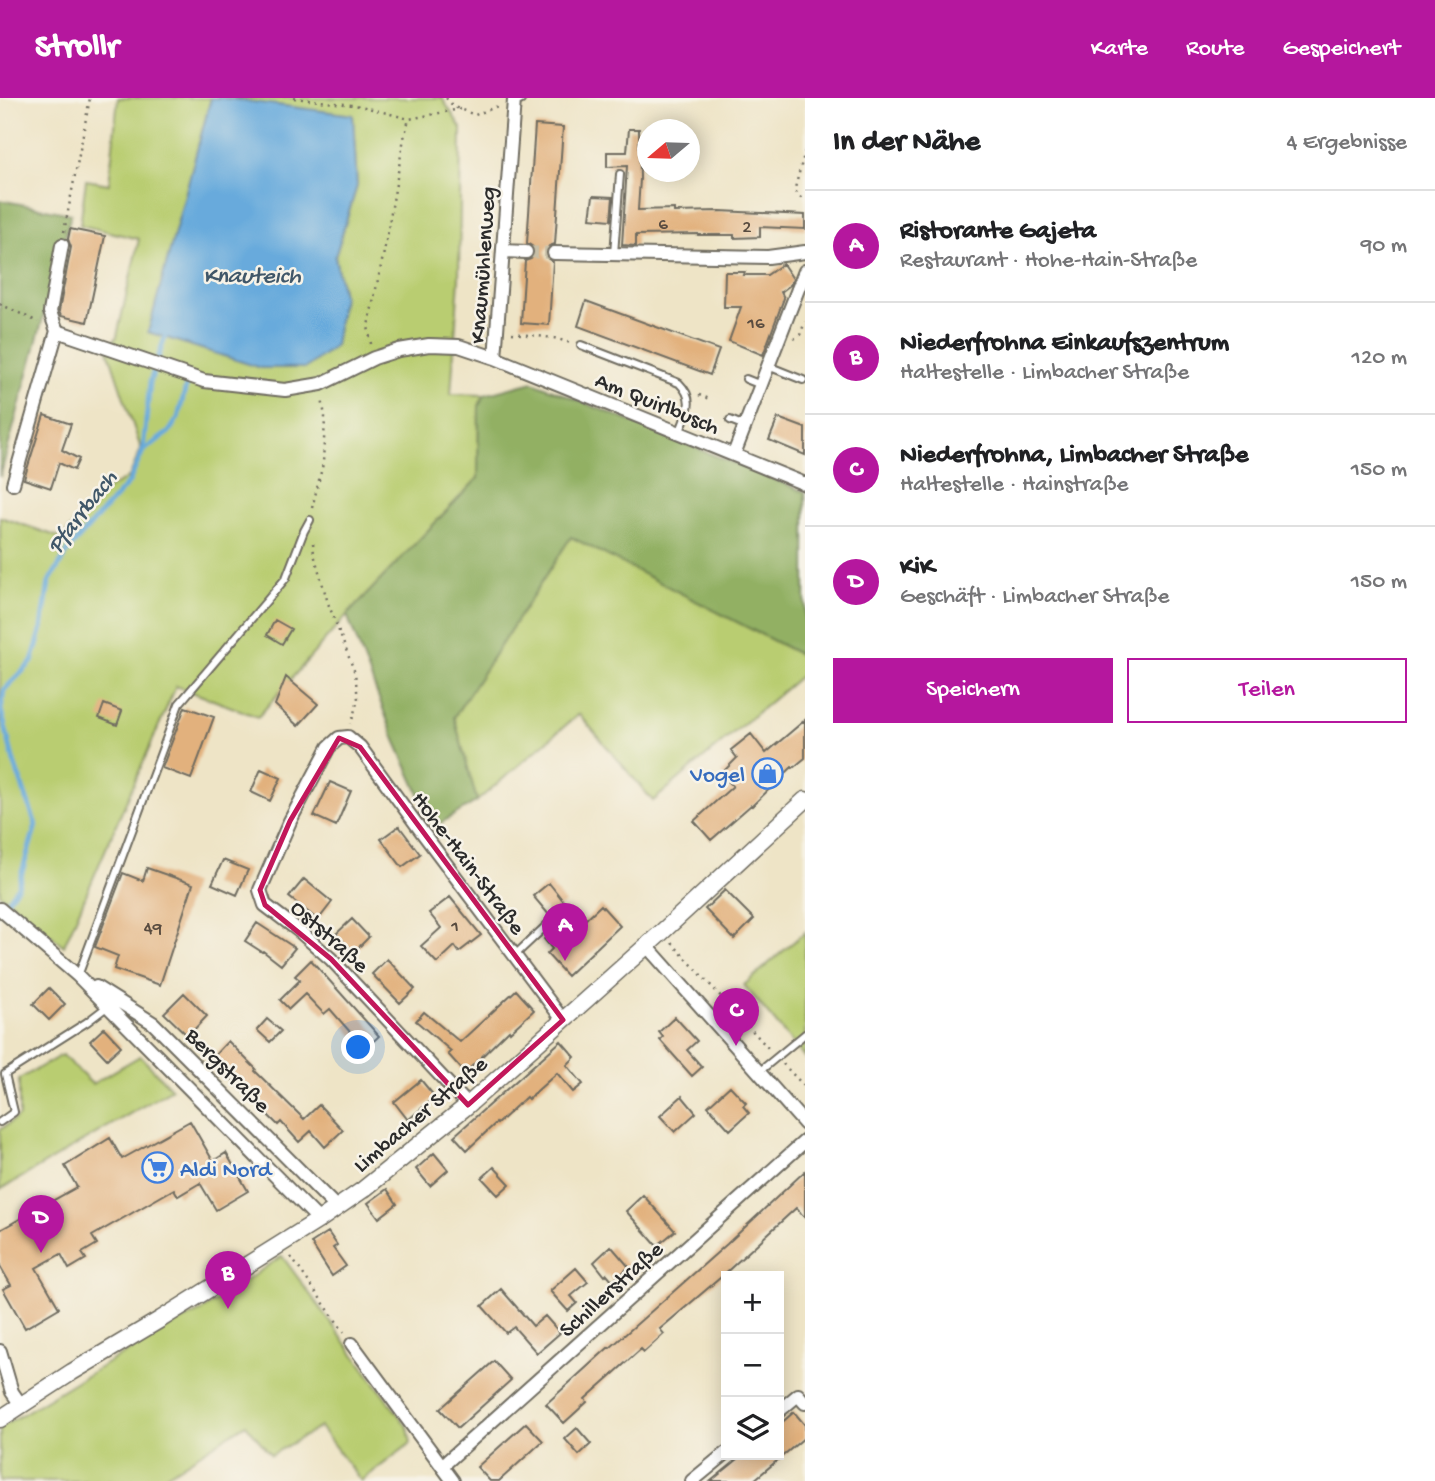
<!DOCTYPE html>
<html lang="de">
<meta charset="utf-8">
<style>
:root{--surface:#fff;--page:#f6f6f6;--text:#202124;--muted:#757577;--line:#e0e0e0;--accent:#b5179e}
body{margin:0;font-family:"Gochi Hand",sans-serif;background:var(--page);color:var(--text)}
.controls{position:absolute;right:21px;bottom:21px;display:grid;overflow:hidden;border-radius:0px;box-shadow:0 4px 18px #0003}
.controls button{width:63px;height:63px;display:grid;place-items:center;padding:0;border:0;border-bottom:2px solid var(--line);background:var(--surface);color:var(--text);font:35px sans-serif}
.compass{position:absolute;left:637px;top:21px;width:63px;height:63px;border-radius:50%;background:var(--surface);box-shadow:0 4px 18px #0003;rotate:251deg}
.you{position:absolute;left:359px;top:950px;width:24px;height:24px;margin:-18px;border:5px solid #fff;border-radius:50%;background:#1a73e8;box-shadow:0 0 0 10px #1a73e833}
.badge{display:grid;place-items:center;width:46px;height:46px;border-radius:50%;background:var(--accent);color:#fff;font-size:23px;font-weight:700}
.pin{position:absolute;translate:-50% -58px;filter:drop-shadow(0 2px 4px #0008)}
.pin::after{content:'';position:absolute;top:37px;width:24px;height:21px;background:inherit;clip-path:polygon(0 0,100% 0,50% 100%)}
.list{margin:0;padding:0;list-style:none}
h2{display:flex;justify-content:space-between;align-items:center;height:91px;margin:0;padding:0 28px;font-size:30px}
h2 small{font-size:23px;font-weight:400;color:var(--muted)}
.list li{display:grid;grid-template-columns:46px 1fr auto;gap:21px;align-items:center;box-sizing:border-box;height:112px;padding:0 28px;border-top:2px solid var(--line)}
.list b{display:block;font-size:26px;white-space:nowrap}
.list p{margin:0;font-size:23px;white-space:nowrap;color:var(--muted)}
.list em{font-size:23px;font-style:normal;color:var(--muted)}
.actions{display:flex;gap:14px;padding:21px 28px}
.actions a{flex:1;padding:16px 0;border:2px solid var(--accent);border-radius:0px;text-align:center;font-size:24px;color:var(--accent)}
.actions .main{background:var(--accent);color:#fff}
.icon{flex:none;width:38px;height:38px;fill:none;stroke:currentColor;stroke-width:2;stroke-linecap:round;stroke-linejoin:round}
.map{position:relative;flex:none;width:805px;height:1383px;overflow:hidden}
header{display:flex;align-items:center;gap:42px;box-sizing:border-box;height:98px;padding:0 35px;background:var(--accent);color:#fff}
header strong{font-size:33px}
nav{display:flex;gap:38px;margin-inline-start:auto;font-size:24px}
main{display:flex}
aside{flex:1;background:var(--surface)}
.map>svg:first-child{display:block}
.green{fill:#b9cd71;stroke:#727c4e;stroke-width:2}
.forest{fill:#92b063;stroke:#5e6e47;stroke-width:2}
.water{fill:#68aadc;stroke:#4a6a84;stroke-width:2}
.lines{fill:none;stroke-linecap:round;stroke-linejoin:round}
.stream{stroke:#68aadc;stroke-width:5}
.building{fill:#e2b17d}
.minor-tunnel{stroke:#c7bfa7;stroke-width:12;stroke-dasharray:12 6;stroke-linecap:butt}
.service-casing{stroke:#6f6c61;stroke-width:10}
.minor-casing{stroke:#6f6c61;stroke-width:16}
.tertiary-casing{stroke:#6f6c61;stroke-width:19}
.path{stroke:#6f6c61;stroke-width:2.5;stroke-dasharray:2 5;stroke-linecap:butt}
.service{stroke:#fff;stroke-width:6}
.minor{stroke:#fff;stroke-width:12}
.tertiary{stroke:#fff;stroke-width:16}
.marked{fill:none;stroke:#c2185b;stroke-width:5;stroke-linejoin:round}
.labels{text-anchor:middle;stroke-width:5;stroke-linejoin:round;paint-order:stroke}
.number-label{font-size:19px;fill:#594c40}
.street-label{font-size:23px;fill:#2b2b2b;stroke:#f7f3e8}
.shop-label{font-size:23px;fill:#366cbe;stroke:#f7f3e8;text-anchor:end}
.water-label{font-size:24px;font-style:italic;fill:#405769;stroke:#f7f3e8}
</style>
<header>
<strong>Strollr</strong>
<nav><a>Karte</a><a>Route</a><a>Gespeichert</a></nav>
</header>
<main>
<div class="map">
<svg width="805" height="1383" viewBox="0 0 805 1383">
<rect width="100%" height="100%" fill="#f7f3e8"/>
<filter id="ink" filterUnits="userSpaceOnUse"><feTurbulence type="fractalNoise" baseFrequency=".0143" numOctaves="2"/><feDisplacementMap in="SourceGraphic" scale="14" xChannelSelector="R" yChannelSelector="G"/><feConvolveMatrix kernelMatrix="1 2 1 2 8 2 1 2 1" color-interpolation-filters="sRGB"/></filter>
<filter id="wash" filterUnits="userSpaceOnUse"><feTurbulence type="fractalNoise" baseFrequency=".00686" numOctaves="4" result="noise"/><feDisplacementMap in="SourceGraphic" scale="28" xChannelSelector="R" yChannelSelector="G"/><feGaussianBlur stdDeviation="1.57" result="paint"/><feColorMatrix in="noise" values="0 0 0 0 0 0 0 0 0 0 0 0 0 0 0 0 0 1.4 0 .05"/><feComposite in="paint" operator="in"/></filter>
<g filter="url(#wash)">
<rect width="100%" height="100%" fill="#eee4c6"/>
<path class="green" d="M118,0H211L149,234L343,198L335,159L357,88L353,18L223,0H442L461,30L459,181L451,296L484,297L479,308L478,380L347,517L258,619L176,588L64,848L0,796V419L62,440L104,393L129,379L141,351L108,252L117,238L139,141L80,127L86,82L109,86Z
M571,438L805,559V574L653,703L579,616L477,703L454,619Z
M805,834V960L744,887Z
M62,957L92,986L140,958L172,991L0,1092V1032L19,1018V981Z
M282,1158L408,1330L411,1345L361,1383L320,1329L271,1357L246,1326L157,1383H0V1330L75,1284L175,1226L200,1214Z"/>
<path class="forest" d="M0,102L71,116L0,379Z
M533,284L805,394V559L571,439L454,619L477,703L434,729L395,642L347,517L478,380L479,308L484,297Z"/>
<path class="water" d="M211,0H223L353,17L357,88L335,159L343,198L335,248L306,270H261L148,234Z"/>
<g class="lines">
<path class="stream" d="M143,352L150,284L165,239
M7,803L18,788L36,727L14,664L1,612L4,592L32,564L42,530L49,484L70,450L129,384L143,353L169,334L178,320L186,288"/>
</g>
<g id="blocks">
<path class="building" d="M535,27L563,29L555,146L549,148L545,154L547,160L553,164L549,227L521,225L525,163L531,161L535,155L533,149L527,145Z
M629,31H639L640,81L638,112L674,111V114L720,113L805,117V131L760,129V139L734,140V137H698V136L636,137V148L622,147L627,68L607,69V54H627Z
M593,98L613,99L611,122L590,120Z
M70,131L105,138L87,224L61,218L59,213L71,149L68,141Z
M783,166L793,181L790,187L781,194L784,200L763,257L729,243L741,209H724L725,174H745L744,177H767Z
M586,203L719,252L710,277L578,228Z
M44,317L71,326L62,352L79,361L74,372L59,365L51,390L24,381Z
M778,320L805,330V357L769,342Z
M275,522L291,531L282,546L267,537Z
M286,579L318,606L298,628L275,607Z
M104,606L122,613L117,627L99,620Z
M185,609L214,619L191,681L162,670Z
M805,622V660L793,670L792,669L752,708L751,707L711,742L694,723L733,688L721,676L737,660L731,652L751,636L766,655Z
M261,671L281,680L270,703L251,694Z
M330,684L351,693L336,728L314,718Z
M399,728L420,756L402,769L381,741Z
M223,762L248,772L237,797L212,786Z
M147,770L193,786L160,887L114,871L118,858L95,849L123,775L143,783Z
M304,781L332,804L318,822L289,799Z
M549,785L565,805L550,818L533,798Z
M725,792L754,821L734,841L705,811Z
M450,799L481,837L459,854L455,848L437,865L421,848L441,830L429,815Z
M601,807L620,828L567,878L547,856L552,851L544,841L561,825L570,836Z
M352,821L369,839L354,854L336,836Z
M257,825L295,850L281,867L263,853L262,854L245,843Z
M387,861L415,891L400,905L372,876Z
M311,862L379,938L365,951L330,911L324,916L305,896L289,911L280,902L300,882L295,878Z
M49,890L65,906L49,922L33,906Z
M516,892L534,912L510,934L509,932L465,975L448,956L451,953L416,923L424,914L460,944Z
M184,895L207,918L188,938L164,915Z
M675,919L697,943L687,952L702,969L692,978L660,942L663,939L659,934Z
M267,921L281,933L270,944L257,932Z
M104,930L121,948L107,961L90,943Z
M228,943L256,971L255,973L304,1021L319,1007L343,1032L325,1049L311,1033L299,1044L281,1024L278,1027L211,961Z
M561,943L575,959L567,967L583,986L573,994L557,975L528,1001L526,999L497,1026L496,1025L467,1052L454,1038Z
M421,982L435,999L408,1022L394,1004Z
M730,988L746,1005L743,1008L749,1015L730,1032L708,1008Z
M682,998L696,1015L675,1034L660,1018Z
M190,1023L213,1063L226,1055L248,1093L216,1112L200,1085L178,1098L174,1091L92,1138L97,1146L82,1155L86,1161L69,1171L61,1156L36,1170L59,1210L25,1230L3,1191L11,1187L0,1168V1132L77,1089L65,1068L110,1040L122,1061Z
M434,1055L448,1072L430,1088L416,1071Z
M494,1069L510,1086L498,1097L482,1080Z
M805,1073V1120L796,1110L720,1180L660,1231L664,1236L644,1254L641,1251L612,1277L585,1301L587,1304L564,1325L546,1306L609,1249L610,1250L727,1146Z
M387,1091L397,1106L379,1120L368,1105Z
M643,1097L675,1133L657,1148L626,1113Z
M328,1134L337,1147L333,1150L346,1168L332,1178L311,1145Z
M611,1148L629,1169L613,1183L607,1176L605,1178L594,1164Z
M576,1170L588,1184L571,1198L577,1205L568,1213L550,1193Z
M501,1191L533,1228L545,1218L560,1235L537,1255L514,1229L506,1235L482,1208Z
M494,1263L511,1282L458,1330L440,1311Z
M794,1314L805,1327V1339L753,1383H711L743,1357H779V1327Z
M526,1325L543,1343L499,1383H490L477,1369Z
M577,1330L591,1346L579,1357L565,1341Z"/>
</g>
</g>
<g filter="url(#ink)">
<use href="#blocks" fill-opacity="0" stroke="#6f6c61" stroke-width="2"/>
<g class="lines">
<path class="minor-tunnel" d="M526,154L554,155"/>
<defs>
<path id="service" d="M614,156L620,76
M581,247L679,285C697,303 686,315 679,336
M768,268L803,282
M746,281L761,287
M730,322L745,328
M514,858L548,826
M78,878L179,606L286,480L304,433L310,422
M760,973L805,936
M0,1024L14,1014L5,976L87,924L108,908"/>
<path id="minor" d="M504,153L526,154
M554,155L768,159L805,154
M57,233L204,283L285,292L321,286L374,260L399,252L429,247L459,248L495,260L805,386
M495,260L514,2L519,0
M734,356L805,173
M13,386L57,233L50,214L62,147
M0,811L78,878L319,1122
M646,847L805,1026
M96,889L153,925L337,1110
M468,1007L331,861L298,832L265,807L260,792L290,723L329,649L339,640L348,639L360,649L422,734L563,922
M352,1246L453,1383
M0,1253L12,1294L21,1307
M779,1313L798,1297L805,1305
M442,1368L805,1043
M692,1383L726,1355"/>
<path id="tertiary" d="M0,1321L72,1274L161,1221L319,1122L364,1091L468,1007L662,834L805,702"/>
</defs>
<use href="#service" class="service-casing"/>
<use href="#minor" class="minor-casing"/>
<use href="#tertiary" class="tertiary-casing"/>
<path class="path" d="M294,0L361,8L409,21L460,11
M446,0L454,9L475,17L498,8
M805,53L795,90L797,97L805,103
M64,134L90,0
M0,206L38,224
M512,235L554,240L571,245
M794,241L800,237L805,224
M371,246L368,228L384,154L404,40L409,21
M699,297L712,302
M312,410L323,366L325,319L322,300
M313,445L314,456L328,505L355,575L358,601L351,626
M672,845L769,951
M783,966L805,989
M291,1159L344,1234"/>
<use href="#service" class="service"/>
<use href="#minor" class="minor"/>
<use href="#tertiary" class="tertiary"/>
</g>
</g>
<path class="marked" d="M339,640L360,649L563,922L468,1007L331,861L265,807L260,792L290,723Z"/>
<defs>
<symbol id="shop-ring" viewBox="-11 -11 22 22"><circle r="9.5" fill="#f7f3e8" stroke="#3f7fe0" stroke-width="1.5"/><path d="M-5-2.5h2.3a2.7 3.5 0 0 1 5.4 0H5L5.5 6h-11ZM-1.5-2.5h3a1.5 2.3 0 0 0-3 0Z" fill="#3f7fe0"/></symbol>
<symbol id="supermarket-ring" viewBox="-11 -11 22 22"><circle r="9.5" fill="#f7f3e8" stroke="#3f7fe0" stroke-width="1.5"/><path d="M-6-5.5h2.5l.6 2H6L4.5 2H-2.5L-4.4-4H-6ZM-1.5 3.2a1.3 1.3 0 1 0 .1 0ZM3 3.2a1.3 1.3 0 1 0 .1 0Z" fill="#3f7fe0"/></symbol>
</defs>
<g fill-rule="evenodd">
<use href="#shop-ring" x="750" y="658" width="35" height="35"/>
<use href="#supermarket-ring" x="140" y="1052" width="35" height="35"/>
</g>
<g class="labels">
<g class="number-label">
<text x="663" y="131">6</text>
<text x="747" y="134">2</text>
<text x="756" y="230">16</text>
<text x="455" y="833">1</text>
<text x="153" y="835">49</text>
</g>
<g class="street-label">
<text transform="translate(481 167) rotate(-86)" y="8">Knaumühlenweg</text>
<text transform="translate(658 304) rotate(22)" y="8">Am Quirlbusch</text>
<text transform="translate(470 764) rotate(53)" y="8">Hohe-Hain-Straße</text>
<text transform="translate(331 837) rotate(42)" y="8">Oststraße</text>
<text transform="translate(229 971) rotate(45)" y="8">Bergstraße</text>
<text transform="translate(419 1015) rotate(-40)" y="8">Limbacher Straße</text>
<text transform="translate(610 1190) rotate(-42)" y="8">Schillerstraße</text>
</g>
<g class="shop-label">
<text x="745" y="683">Vogel</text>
<text x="180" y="1078" text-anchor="start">Aldi Nord</text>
</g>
<g class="water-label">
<text x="252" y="184">Knauteich</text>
<text transform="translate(81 413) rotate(-52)" y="8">Pfarrbach</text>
</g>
</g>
</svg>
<div class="controls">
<button>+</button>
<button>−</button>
<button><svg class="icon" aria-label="layers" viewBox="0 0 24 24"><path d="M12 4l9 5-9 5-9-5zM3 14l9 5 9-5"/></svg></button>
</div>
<svg class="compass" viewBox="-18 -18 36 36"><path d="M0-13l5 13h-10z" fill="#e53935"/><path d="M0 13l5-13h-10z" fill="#757577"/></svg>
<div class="you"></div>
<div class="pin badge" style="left:565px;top:863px">A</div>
<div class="pin badge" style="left:228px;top:1211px">B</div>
<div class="pin badge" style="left:736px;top:948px">C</div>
<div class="pin badge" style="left:41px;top:1155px">D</div>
</div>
<aside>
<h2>In der Nähe<small>4 Ergebnisse</small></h2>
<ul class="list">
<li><span class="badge">A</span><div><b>Ristorante Gajeta</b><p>Restaurant · Hohe-Hain-Straße</p></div><em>90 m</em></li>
<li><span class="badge">B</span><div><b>Niederfrohna Einkaufszentrum</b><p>Haltestelle · Limbacher Straße</p></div><em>120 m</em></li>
<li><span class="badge">C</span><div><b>Niederfrohna, Limbacher Straße</b><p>Haltestelle · Hainstraße</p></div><em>150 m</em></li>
<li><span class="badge">D</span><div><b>KiK</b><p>Geschäft · Limbacher Straße</p></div><em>150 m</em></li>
</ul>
<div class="actions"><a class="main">Speichern</a><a>Teilen</a></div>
</aside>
</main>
